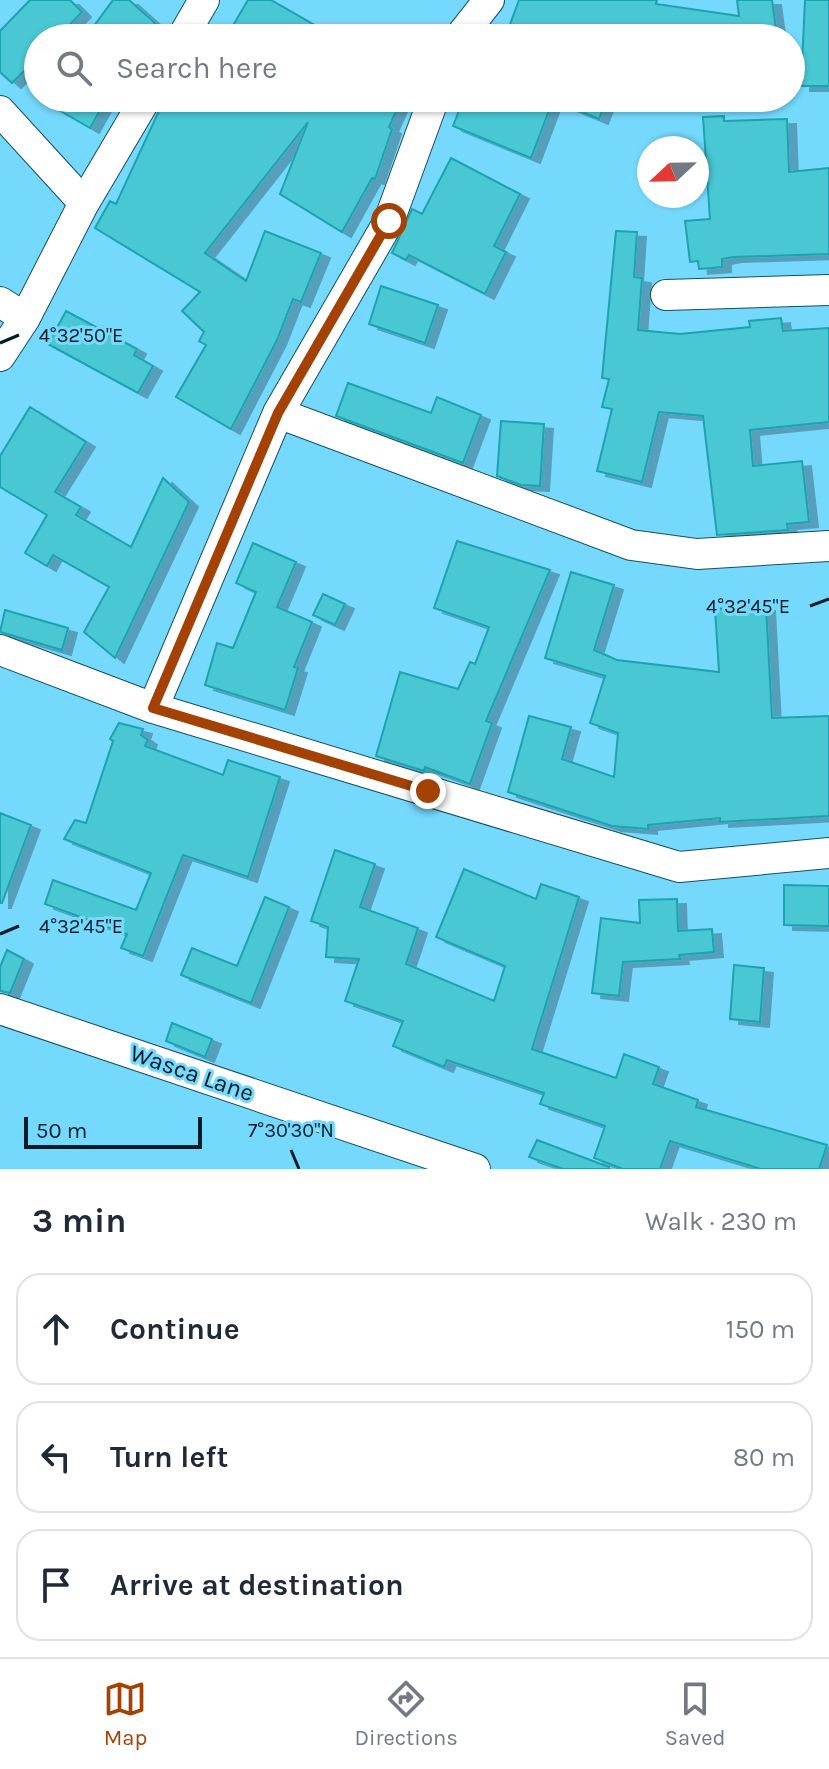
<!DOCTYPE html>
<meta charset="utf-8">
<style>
:root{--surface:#fff;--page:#f6f6f7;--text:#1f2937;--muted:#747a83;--line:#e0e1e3;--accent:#a44104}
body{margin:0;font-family:Karla,sans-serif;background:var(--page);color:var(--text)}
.compass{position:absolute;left:637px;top:136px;width:72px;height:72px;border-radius:50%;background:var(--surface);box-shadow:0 2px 6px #0004;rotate:248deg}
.scale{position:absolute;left:24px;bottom:20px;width:178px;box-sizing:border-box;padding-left:8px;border:4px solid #001c26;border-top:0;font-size:22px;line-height:28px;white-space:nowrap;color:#001c26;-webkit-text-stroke:6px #75d9fe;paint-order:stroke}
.stop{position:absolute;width:24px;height:24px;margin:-18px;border:6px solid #a44104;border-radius:50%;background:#fff}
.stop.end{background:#a44104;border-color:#fff;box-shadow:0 2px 8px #0008}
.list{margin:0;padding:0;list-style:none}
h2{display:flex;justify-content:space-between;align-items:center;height:104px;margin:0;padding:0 32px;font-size:34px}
h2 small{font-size:26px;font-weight:400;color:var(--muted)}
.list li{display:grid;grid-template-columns:52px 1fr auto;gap:24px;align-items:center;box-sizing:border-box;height:112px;margin:0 16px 16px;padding:0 16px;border:2px solid var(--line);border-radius:24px}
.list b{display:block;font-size:30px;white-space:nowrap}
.list em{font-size:26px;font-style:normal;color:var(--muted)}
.icon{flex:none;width:44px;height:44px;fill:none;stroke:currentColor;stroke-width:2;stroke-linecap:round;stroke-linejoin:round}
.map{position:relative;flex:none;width:829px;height:1169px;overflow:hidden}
.search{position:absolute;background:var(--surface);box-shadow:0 2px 6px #0004;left:24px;right:24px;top:24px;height:88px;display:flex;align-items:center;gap:20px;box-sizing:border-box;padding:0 28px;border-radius:44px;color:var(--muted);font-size:30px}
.sheet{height:488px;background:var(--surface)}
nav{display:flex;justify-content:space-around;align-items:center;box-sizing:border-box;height:112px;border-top:2px solid var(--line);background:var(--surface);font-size:22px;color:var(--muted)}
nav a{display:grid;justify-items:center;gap:4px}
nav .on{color:var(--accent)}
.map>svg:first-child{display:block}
.building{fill:#48c8d4;stroke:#1ba3af;stroke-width:2;filter:url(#shadow)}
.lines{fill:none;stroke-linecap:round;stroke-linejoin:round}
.minor-casing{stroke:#164e61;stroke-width:32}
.minor{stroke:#fff;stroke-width:30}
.route{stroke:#a44104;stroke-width:10}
.ticks{fill:none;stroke:#001c26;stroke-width:3}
.labels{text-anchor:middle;stroke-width:6;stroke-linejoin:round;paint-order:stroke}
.street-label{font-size:24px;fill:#001c26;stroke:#75d9fe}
.ticks-label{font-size:20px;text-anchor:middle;fill:#001c26;stroke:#75d9fe;stroke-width:6;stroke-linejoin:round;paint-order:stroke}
</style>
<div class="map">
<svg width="829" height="1169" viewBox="0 0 829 1169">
<defs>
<filter id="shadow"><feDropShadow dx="9" dy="5" stdDeviation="0" flood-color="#0004"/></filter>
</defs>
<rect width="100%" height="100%" fill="#75d9fe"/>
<path class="building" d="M30,0H70L82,12L57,38H38V57L12,83L0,72V31Z
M113,0H129L155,23L142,38H85Z
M248,0H271L337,38H252L232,27Z
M519,0H657L656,4L739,16L737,0H772L777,36L505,38Z
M805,0H829V86H801Z
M38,98H107L90,128Z
M174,98H402L389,127L392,129L375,179L372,178L342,232L280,194L308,122L205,253L246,281L265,231L321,253L301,302L293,299L277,340L231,429L176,397L206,345L199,341L204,332L182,311L200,292L95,228L110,201L116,204L164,100L170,105Z
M464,98H607L599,119L553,100L531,158L453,126Z
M724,116V121L787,119L789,172L829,168V254L733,257L722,259V267L699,269L698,261L690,262L685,221L710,219L703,117Z
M451,158L520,194L494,246L506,252L485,294L409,255L406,260L392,253L412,209L422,214Z
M616,231L637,232L634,277L642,278L638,330L680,334L750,327L749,321L781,318L783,331L829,328V422L750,430L753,466L802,461L809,522L787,524L788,530L717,535L703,416L659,412L642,482L597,471L612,409L602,407L609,379L602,378Z
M381,286L438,305L425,343L369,324Z
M66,311L137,349L134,355L153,366L138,393L48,344Z
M348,383L431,413L437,397L481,415L463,463L336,416Z
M30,407L86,442L55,492L81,507L76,515L131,547L163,478L189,502L115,658L84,632L109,587L53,555L47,566L25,553L47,515L0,487V456Z
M501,421L544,424L540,486L521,485L497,476Z
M457,541L550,570L486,721L492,723L470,784L425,767L424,771L376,756L400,672L458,689L470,662L475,664L489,627L434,608Z
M253,543L296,562L277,607L312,622L294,667L298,668L285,710L205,685L217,643L233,648L256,592L236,583Z
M571,572L614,585L594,650L617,660L719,672L715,609L766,606L772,718L829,716V816L720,822V818L648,825V829L612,826L508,792L529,716L571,727L562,759L614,777L618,733L590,723L605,676L545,658Z
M323,594L345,604L335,625L313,615Z
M5,610L68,628L62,650L0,632Z
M119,723L143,729L141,735L148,740L145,746L223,775L228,760L280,777L248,877L183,855L143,956L121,948L127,934L45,904L53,880L136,910L151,873L64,839L75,820L86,823L113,741L110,739Z
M0,813L31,825L2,903H0Z
M335,850L375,864L360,907L418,928L406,964L494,1001L505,966L436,937L464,869L536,899L541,884L579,897L532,1049L616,1078L624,1054L659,1067L653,1084L698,1100L696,1107L827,1145L819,1169H761L670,1141L660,1169H623L594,1158L605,1126L540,1104L544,1093L447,1060L444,1067L393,1046L403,1021L345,1001L359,959L326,957L328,927L311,921Z
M784,885L829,886V926L784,925Z
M265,897L289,907L251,1003L181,975L192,948L237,966Z
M677,899L678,931L712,929L714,952L679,955L680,959L623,962L619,996L592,993L601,918L640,923L639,900Z
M7,950L24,959L10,993L0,991V967Z
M734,965L764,968L760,1022L730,1019Z
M172,1023L212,1039L205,1057L166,1041Z
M537,1140L609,1167V1169H563L529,1157Z"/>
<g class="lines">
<defs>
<path id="minor" d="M182,38L204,0
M459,38L489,0
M0,111L84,203
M666,295L829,290
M0,302L25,318
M0,356L25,318L84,203L146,98
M278,413L631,545L697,554L829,546
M0,650L153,708L679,867L829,853
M153,708L278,413L389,221L434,98
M0,1009L475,1169"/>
</defs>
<use href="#minor" class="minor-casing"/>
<use href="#minor" class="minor"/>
</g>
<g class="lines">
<path class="route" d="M389,221L278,413L153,708L428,791"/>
</g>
<path class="ticks" d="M0,343L19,335M810,606L829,599M0,934L19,926M291,1150L299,1169"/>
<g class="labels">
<g class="street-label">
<text transform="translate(192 1073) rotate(19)" y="8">Wasca Lane</text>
</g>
</g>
<g class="ticks-label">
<text x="81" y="342">4°32'50"E</text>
<text x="748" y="613">4°32'45"E</text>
<text x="81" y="933">4°32'45"E</text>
<text x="291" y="1137">7°30'30"N</text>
</g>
</svg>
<svg class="compass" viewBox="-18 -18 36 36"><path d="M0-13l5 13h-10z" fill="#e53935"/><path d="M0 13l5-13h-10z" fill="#747a83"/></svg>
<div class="scale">50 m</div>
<div class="stop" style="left:389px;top:221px"></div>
<div class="stop end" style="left:428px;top:791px"></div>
<div class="search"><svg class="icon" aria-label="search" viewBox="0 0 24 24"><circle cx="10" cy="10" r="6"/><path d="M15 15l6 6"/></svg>Search here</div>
</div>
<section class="sheet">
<h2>3 min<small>Walk · 230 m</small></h2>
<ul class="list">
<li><svg class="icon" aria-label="ahead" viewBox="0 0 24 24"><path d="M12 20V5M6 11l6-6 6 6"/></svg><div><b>Continue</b></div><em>150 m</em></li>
<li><svg class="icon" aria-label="left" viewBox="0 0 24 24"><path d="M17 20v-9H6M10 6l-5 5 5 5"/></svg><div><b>Turn left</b></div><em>80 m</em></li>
<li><svg class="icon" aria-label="arrive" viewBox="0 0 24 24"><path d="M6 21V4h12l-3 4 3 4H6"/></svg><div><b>Arrive at destination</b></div></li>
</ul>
</section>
<nav>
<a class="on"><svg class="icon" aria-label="map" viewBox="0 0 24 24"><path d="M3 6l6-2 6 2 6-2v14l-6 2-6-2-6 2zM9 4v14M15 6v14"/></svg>Map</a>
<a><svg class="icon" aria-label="directions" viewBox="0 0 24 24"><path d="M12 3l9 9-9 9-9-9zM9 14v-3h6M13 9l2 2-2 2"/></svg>Directions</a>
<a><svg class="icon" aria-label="saved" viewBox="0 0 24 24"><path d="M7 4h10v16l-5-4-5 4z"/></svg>Saved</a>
</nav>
